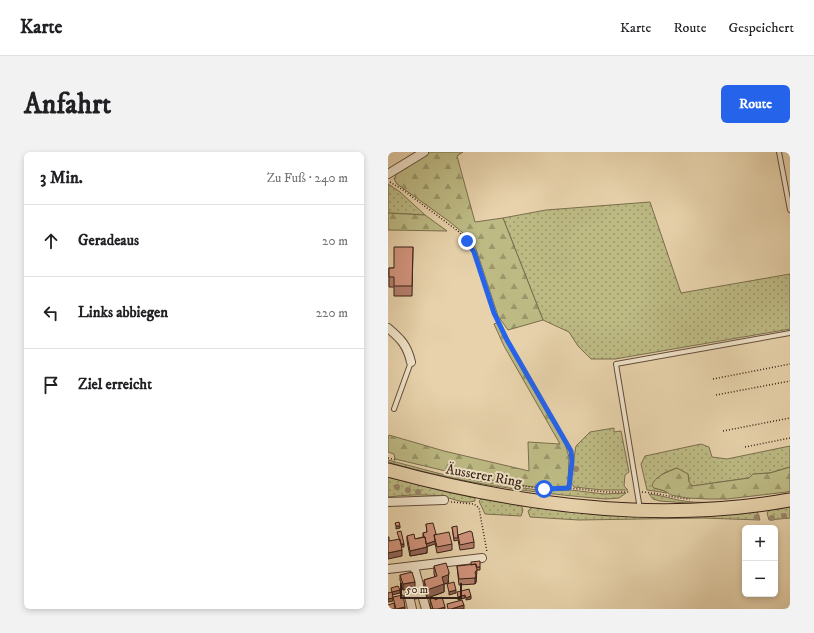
<!DOCTYPE html>
<html lang="de">
<meta charset="utf-8">
<style>
:root{--surface:#fff;--page:#f2f2f2;--text:#202124;--muted:#757577;--line:#e0e0e0;--accent:#2563eb}
body{margin:0;font-family:"IM FELL DW Pica",serif;background:var(--page);color:var(--text)}
.controls{position:absolute;right:12px;bottom:12px;display:grid;overflow:hidden;border-radius:6px;box-shadow:0 2px 6px #0003}
.controls button{width:36px;height:36px;display:grid;place-items:center;padding:0;border:0;border-bottom:1px solid var(--line);background:var(--surface);color:var(--text);font:20px sans-serif}
.scale{position:absolute;left:12px;bottom:10px;width:62px;box-sizing:border-box;padding-left:4px;border:2px solid #382116;border-top:0;font-size:11px;line-height:14px;white-space:nowrap;color:#382116;-webkit-text-stroke:3px #efe2c8;paint-order:stroke}
.stop{position:absolute;width:12px;height:12px;margin:-9px;border:3px solid #2563eb;border-radius:50%;background:#fff}
.stop.end{background:#2563eb;border-color:#fff;box-shadow:0 1px 4px #0008}
.list{margin:0;padding:0;list-style:none}
h2{display:flex;justify-content:space-between;align-items:center;height:52px;margin:0;padding:0 16px;font-size:17px}
h2 small{font-size:13px;font-weight:400;color:var(--muted)}
.list li{display:grid;grid-template-columns:26px 1fr auto;gap:12px;align-items:center;box-sizing:border-box;height:72px;padding:0 16px;border-top:1px solid var(--line)}
.list b{display:block;font-size:15px;white-space:nowrap}
.list em{font-size:13px;font-style:normal;color:var(--muted)}
.icon{flex:none;width:22px;height:22px;fill:none;stroke:currentColor;stroke-width:2;stroke-linecap:round;stroke-linejoin:round}
.map{position:relative;flex:none;width:402px;height:457px;overflow:hidden;border-radius:6px}
header{display:flex;align-items:center;gap:24px;box-sizing:border-box;height:56px;padding:0 20px;background:var(--surface);border-bottom:1px solid var(--line)}
header strong{font-size:19px}
nav{display:flex;gap:22px;margin-inline-start:auto;font-size:14px}
.intro{display:flex;align-items:center;justify-content:space-between;box-sizing:border-box;height:96px;padding:0 24px}
h1{margin:0;font-size:28px}
.button{padding:10px 18px;border-radius:6px;background:var(--accent);color:#fff;font-size:14px;font-weight:700}
main{display:flex;gap:24px;padding:0 24px}
aside{flex:1;background:var(--surface);border-radius:6px;box-shadow:0 2px 6px #0003}
.map>svg:first-child{display:block}
.grass{fill:url(#grass-dots);stroke:#7a6e4d}
.forest{fill:url(#forest-firs);stroke:#7a6e4d}
.lines{fill:none;stroke-linecap:round;stroke-linejoin:round}
.service-casing{stroke:#644d3b;stroke-width:6}
.minor-casing{stroke:#644d3b;stroke-width:10}
.primary-casing{stroke:#382116;stroke-width:15}
.path{stroke:#382116;stroke-width:1.5;stroke-dasharray:1 2;stroke-linecap:butt}
.service{stroke:#efe2c8;stroke-width:4}
.minor{stroke:#efe2c8;stroke-width:8}
.primary{stroke:#e7d2ab;stroke-width:13}
.tree{fill:#998668}
.wall{fill:#b47f6c;stroke:#382116}
.shaded-wall{fill:#926858;stroke:#382116}
.building{fill:#d1947d;stroke:#382116}
.route{stroke:#2563eb;stroke-width:5}
.labels{text-anchor:middle;stroke-width:4;stroke-linejoin:round;paint-order:stroke}
.street-label{font-size:14px;fill:#382116;stroke:#efe2c8}
</style>
<header>
<strong>Karte</strong>
<nav><a>Karte</a><a>Route</a><a>Gespeichert</a></nav>
</header>
<div class="intro"><h1>Anfahrt</h1><a class="button">Route</a></div>
<main>
<aside>
<h2>3 Min.<small>Zu Fuß · 240 m</small></h2>
<ul class="list">
<li><svg class="icon" aria-label="ahead" viewBox="0 0 24 24"><path d="M12 20V5M6 11l6-6 6 6"/></svg><div><b>Geradeaus</b></div><em>20 m</em></li>
<li><svg class="icon" aria-label="left" viewBox="0 0 24 24"><path d="M17 20v-9H6M10 6l-5 5 5 5"/></svg><div><b>Links abbiegen</b></div><em>220 m</em></li>
<li><svg class="icon" aria-label="arrive" viewBox="0 0 24 24"><path d="M6 21V4h12l-3 4 3 4H6"/></svg><div><b>Ziel erreicht</b></div></li>
</ul>
</aside>
<div class="map">
<svg width="402" height="457" viewBox="0 0 402 457">
<defs>
<pattern id="grass-dots" width="8" height="8" patternUnits="userSpaceOnUse"><rect width="8" height="8" fill="#bdba84"/><path d="M2 2h.1M6 6h.1" fill="none" stroke="#9b976b" stroke-width="1.8" stroke-linecap="round"/></pattern>
<pattern id="forest-firs" width="22" height="20" patternUnits="userSpaceOnUse"><rect width="22" height="20" fill="#bdba84"/><path d="M5 1l3.5 6h-7zM16 11l3.5 6h-7z" fill="#9b976b"/></pattern>
</defs>
<rect width="100%" height="100%" fill="#e7d2ab"/>
<filter id="stains"><feTurbulence type="fractalNoise" baseFrequency=".005" numOctaves="4"/><feColorMatrix values="0 0 0 0 .2 0 0 0 0 .09 0 0 0 0 .02 0 0 0 .5 -.17"/></filter>
<radialGradient id="worn" r=".72"><stop offset=".6" stop-color="#630" stop-opacity="0"/><stop offset="1" stop-color="#630" stop-opacity=".3"/></radialGradient>
<path class="grass" d="M0,32L12,40L37,63L0,61Z
M262,50L293,141L402,122V177L227,207H203L190,194L181,180L155,168L115,66L158,58Z
M226,276V280L233,279L241,320L237,323L236,334L240,338H214L186,335L182,329L188,294L202,280Z
M313,292L321,295L324,305L339,307L402,294V315L382,321L365,322L361,326L304,334L301,330L300,322L288,316L276,321L266,336L277,339L279,341L259,338L253,312L257,304Z
M0,308L57,323L121,334L157,339L183,338L216,342L238,341L231,346L218,347C144,341 71,331 0,310Z
M0,325L59,340L87,346V349C74,353 63,345 51,344C34,342 17,343 0,345Z
M261,342C270,343 277,345 286,347C304,352 325,350 344,350L312,352L272,349L265,347Z
M93,347L133,353L135,358L133,364L97,362L91,349Z
M402,354V366L381,368L379,361L382,357Z
M146,355L369,359L372,368L315,366L191,368L142,365L140,359L143,356Z"/>
<path class="forest" d="M41,0H75L69,4L87,70L115,66L155,168L120,178L110,164L88,97L81,86L62,70L9,32L6,27L10,20Z
M0,61L37,63L59,79L0,78Z
M109,171L129,209L177,292L181,305L180,332L177,335L157,336L129,333L83,325L7,307L6,302L0,300V287L1,283L56,299L141,319L140,290L172,292L116,194L106,172Z
M402,315V339L399,340L339,347H321L299,346L283,343L277,339L266,336L264,334C266,324 280,320 289,316L300,322L301,330L304,334L361,326L365,322L382,321Z"/>
<g class="lines">
<defs>
<path id="service" d="M391,0L402,58
M6,257L23,210
M252,357L228,212L402,181"/>
<path id="minor" d="M0,22L36,0
M0,176C13,187 19,193 23,210
M0,350L56,348
M26,415L38,457
M0,417L94,406
M24,457L21,444L34,441"/>
<path id="primary" d="M0,318C129,353 269,372 402,348"/>
</defs>
<use href="#service" class="service-casing"/>
<use href="#minor" class="minor-casing"/>
<use href="#primary" class="primary-casing"/>
<path class="path" d="M2,30L15,38L58,70L70,79L79,89L86,100L106,161L119,188L183,299L184,309L181,336
M325,227L402,212
M328,243L402,229
M335,279L402,266
M357,295L402,286
M0,306L8,308
M99,329L156,337L181,336L218,340H242
M254,340C271,341 285,346 302,347
M63,350L86,352L91,356L99,400"/>
<use href="#service" class="service"/>
<use href="#minor" class="minor"/>
<use href="#primary" class="primary"/>
</g>
<g class="tree">
<circle cx="188" cy="317" r="3"/>
<circle cx="9" cy="335" r="3"/>
<circle cx="20" cy="338" r="3"/>
<circle cx="30" cy="340" r="3"/>
<circle cx="396" cy="364" r="3"/>
<circle cx="369" cy="365" r="3"/>
<circle cx="384" cy="366" r="3"/>
</g>
<path class="wall" d="M25,95L24,144H6V135H1V116H6Z
M38,372L48,382L64,392V398L49,401L47,391L39,394V401L22,404L19,389V384L27,387L35,385V381L39,380Z
M64,375L70,385L86,390V396L72,398L70,388L66,389Z
M46,414L61,429L60,431L56,432V440L39,446L36,436V428L47,425L46,422Z
M69,414L92,415V418H89L88,430L87,432L71,433Z
M12,423L27,435L15,438L12,428Z
M42,447L47,448L57,457H43L42,453Z"/>
<path class="shaded-wall" d="M8,374H12V376L8,377Z
M47,389V392L38,395V392Z
M16,392V395H13V393Z
M39,395V401L22,404V399Z
M14,398V404L0,407V401Z
M61,420L60,431L56,432V440L39,446V438L54,425Z
M88,424V430L87,432V426Z
M27,430V435L15,438V432Z
M12,438V441L4,443V440Z
M68,438V441L61,443V440Z
M77,443V446L70,448V445Z
M83,444V447L78,448V446Z
M5,446V449L0,450V447Z
M76,453V457H63Z
M17,455V457H9Z
M57,455V457H50Z"/>
<path class="building" d="M6,95H25L24,134H6V125H1V116H6Z
M11,370L12,374H8L7,371Z
M45,371L48,382L46,383L47,389L38,392L37,385H36L35,381L39,380L38,372Z
M69,374L70,386H66L64,375Z
M13,379L16,392H13L9,380Z
M82,379L84,380L86,390L72,393L70,383Z
M61,380L64,392L49,395L46,383Z
M26,382L27,387L37,385L39,395L22,399L19,384Z
M0,385H1V389L12,387L14,398L0,401Z
M92,409V415H88V412L83,413V410Z
M58,411L61,420L60,423L54,425L56,432L39,438L36,428L49,424L46,414Z
M88,412L89,418L87,420L88,424L87,426L71,427L69,414Z
M24,420L27,430L15,432L12,423Z
M66,430L68,438L61,440L59,432Z
M10,434L12,438L4,440L5,446L0,447V441L4,440L3,436Z
M81,437L83,444L78,446L77,443L70,445L69,440Z
M15,443L17,455L8,457L5,445Z
M54,445L57,455L50,457H45L42,447L47,446V448Z
M74,448L76,453L63,457H60L59,452Z
M6,451L7,457H0V453Z"/>
<g class="lines">
<path class="route" d="M79,89L86,100L106,161L119,188L183,299L184,309L181,336L156,337"/>
</g>
<g class="labels">
<g class="street-label">
<text transform="translate(96 323) rotate(10)" y="5">Äusserer Ring</text>
</g>
</g>
<rect width="100%" height="100%" filter="url(#stains)"/>
<rect width="100%" height="100%" fill="url(#worn)"/>
</svg>
<div class="controls">
<button>+</button>
<button>−</button>
</div>
<div class="scale">50 m</div>
<div class="stop" style="left:156px;top:337px"></div>
<div class="stop end" style="left:79px;top:89px"></div>
</div>
</main>
